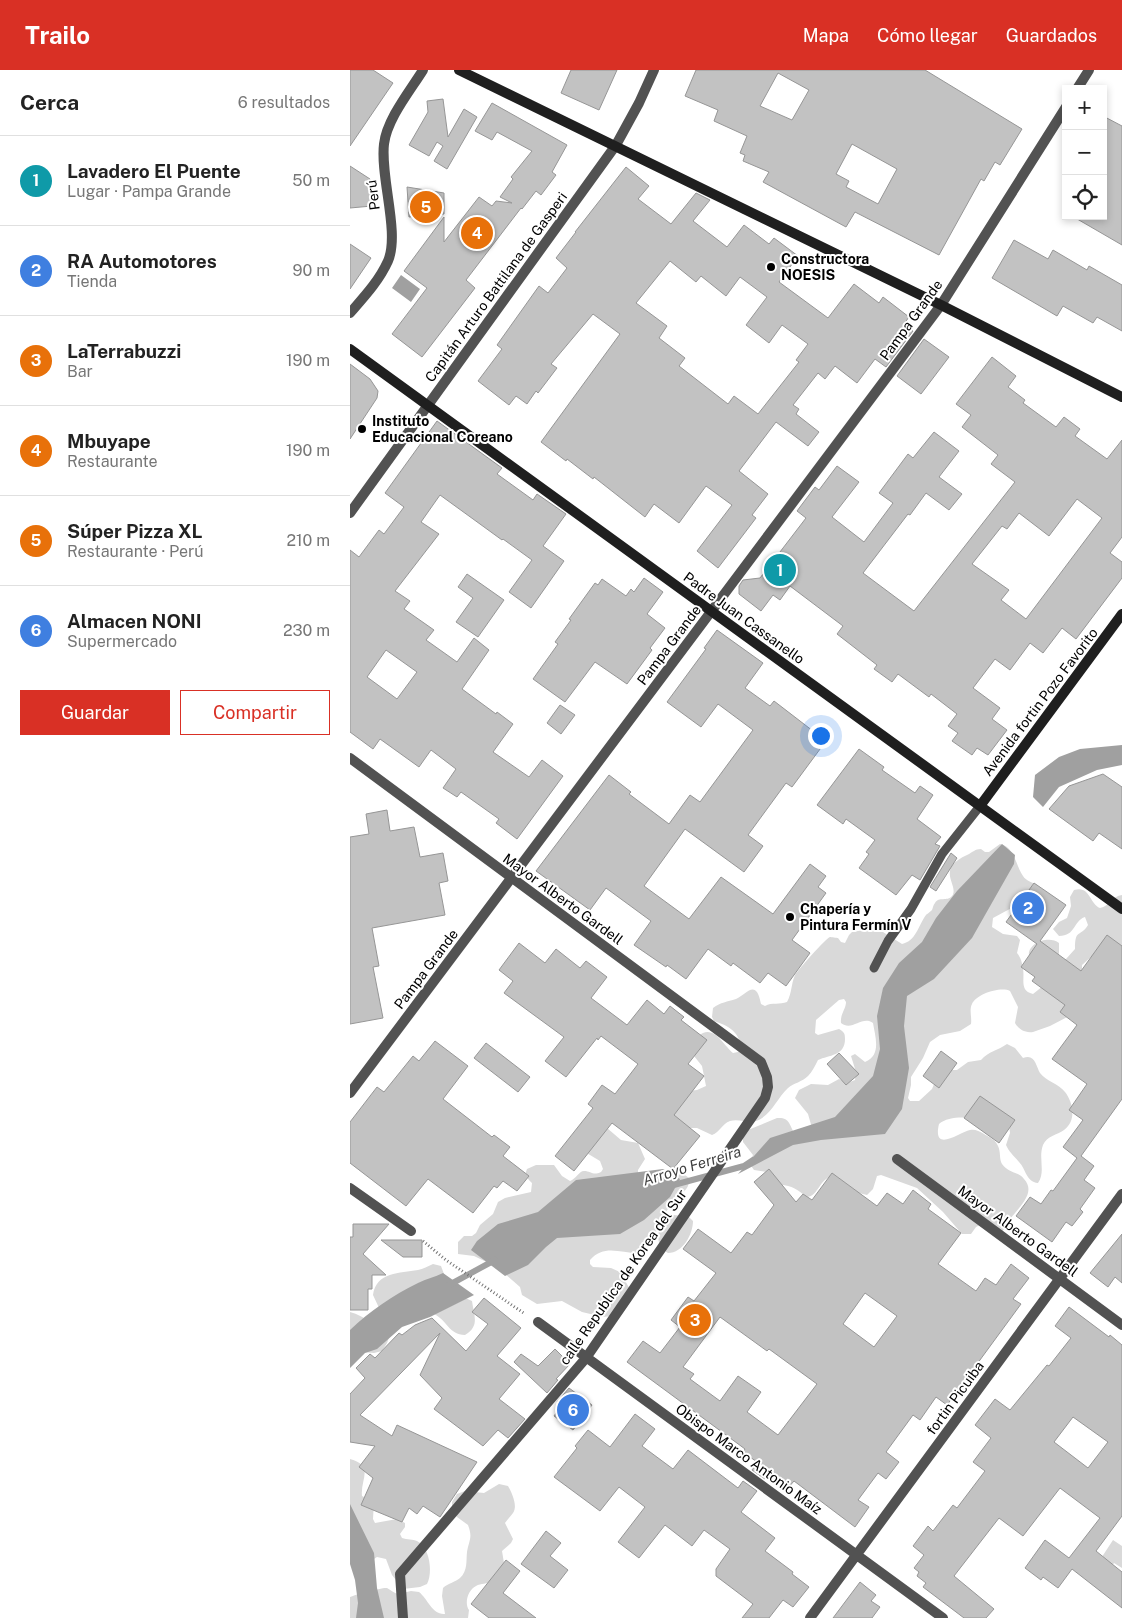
<!DOCTYPE html>
<html lang="es">
<meta charset="utf-8">
<style>
:root{--surface:#fff;--page:#f2f2f2;--text:#222;--muted:#767676;--line:#e0e0e0;--accent:#d93025}
body{margin:0;font-family:"Public Sans",sans-serif;background:var(--page);color:var(--text)}
.controls{position:absolute;right:15px;top:15px;display:grid;overflow:hidden;border-radius:0px;box-shadow:0 2px 8px #0003}
.controls button{width:45px;height:45px;display:grid;place-items:center;padding:0;border:0;border-bottom:1px solid var(--line);background:var(--surface);color:var(--text);font:25px sans-serif}
.you{position:absolute;left:470px;top:665px;width:18px;height:18px;margin:-12px;border:4px solid #fff;border-radius:50%;background:#1a73e8;box-shadow:0 0 0 8px #1a73e833}
.badge{display:grid;place-items:center;width:32px;height:32px;border-radius:50%;background:var(--accent);color:#fff;font-size:16px;font-weight:700}
.pin{position:absolute;translate:-50% -50%;border:2px solid #fff;box-shadow:0 1px 5px #0006}
.list{margin:0;padding:0;list-style:none}
h2{display:flex;justify-content:space-between;align-items:center;height:65px;margin:0;padding:0 20px;font-size:21px}
h2 small{font-size:16px;font-weight:400;color:var(--muted)}
.list li{display:grid;grid-template-columns:32px 1fr auto;gap:15px;align-items:center;box-sizing:border-box;height:90px;padding:0 20px;border-top:1px solid var(--line)}
.list b{display:block;font-size:19px;white-space:nowrap}
.list p{margin:0;font-size:16px;white-space:nowrap;color:var(--muted)}
.list em{font-size:16px;font-style:normal;color:var(--muted)}
.actions{display:flex;gap:10px;padding:15px 20px}
.actions a{flex:1;padding:11px 0;border:1px solid var(--accent);border-radius:0px;text-align:center;font-size:18px;color:var(--accent)}
.actions .main{background:var(--accent);color:#fff}
.icon{flex:none;width:28px;height:28px;fill:none;stroke:currentColor;stroke-width:2;stroke-linecap:round;stroke-linejoin:round}
.map{position:relative;flex:none;width:772px;height:1548px;overflow:hidden}
header{display:flex;align-items:center;gap:30px;box-sizing:border-box;height:70px;padding:0 25px;background:var(--accent);color:#fff}
header strong{font-size:24px}
nav{display:flex;gap:28px;margin-inline-start:auto;font-size:18px}
main{display:flex}
aside{flex:1;background:var(--surface)}
.map>svg:first-child{display:block}
.green{fill:#d9d9d9}
.water{fill:#a0a0a0}
.lines{fill:none;stroke-linecap:round;stroke-linejoin:round}
.stream{stroke:#a0a0a0;stroke-width:6}
.building{fill:#c2c2c2;stroke:#969696;fill-rule:evenodd}
.path{stroke:#747474;stroke-width:3;stroke-dasharray:1 2.5;stroke-linecap:butt}
.lane{stroke:#525252;stroke-width:9}
.street{stroke:#525252;stroke-width:10}
.secondary{stroke:#1f1f1f;stroke-width:10}
.poi-dot{fill:#000;stroke:#fff;stroke-width:2}
.labels{text-anchor:middle;stroke-width:4;stroke-linejoin:round;paint-order:stroke}
.street-label{font-size:14px;fill:#000;stroke:#fff}
.poi-label{font-size:14px;font-weight:bold;fill:#000;stroke:#fff;text-anchor:start}
.water-label{font-size:15px;font-style:italic;fill:#414141;stroke:#fff}
</style>
<header>
<strong>Trailo</strong>
<nav><a>Mapa</a><a>Cómo llegar</a><a>Guardados</a></nav>
</header>
<main>
<aside>
<h2>Cerca<small>6 resultados</small></h2>
<ul class="list">
<li><span class="badge" style="background:#0f9aa8">1</span><div><b>Lavadero El Puente</b><p>Lugar · Pampa Grande</p></div><em>50 m</em></li>
<li><span class="badge" style="background:#3f7fe0">2</span><div><b>RA Automotores</b><p>Tienda</p></div><em>90 m</em></li>
<li><span class="badge" style="background:#e8710a">3</span><div><b>LaTerrabuzzi</b><p>Bar</p></div><em>190 m</em></li>
<li><span class="badge" style="background:#e8710a">4</span><div><b>Mbuyape</b><p>Restaurante</p></div><em>190 m</em></li>
<li><span class="badge" style="background:#e8710a">5</span><div><b>Súper Pizza XL</b><p>Restaurante · Perú</p></div><em>210 m</em></li>
<li><span class="badge" style="background:#3f7fe0">6</span><div><b>Almacen NONI</b><p>Supermercado</p></div><em>230 m</em></li>
</ul>
<div class="actions"><a class="main">Guardar</a><a>Compartir</a></div>
</aside>
<div class="map">
<svg width="772" height="1548" viewBox="0 0 772 1548">
<rect width="100%" height="100%" fill="#fff"/>
<path class="green" d="M650,774C664,776 666,796 673,806C676,811 682,812 687,815L669,834L643,848L642,857L653,864L667,866L670,870L667,883C671,888 672,892 673,899C675,909 669,921 683,924L693,916L679,886C677,873 699,865 709,873V886L712,889H716L725,879C725,858 730,868 738,855L735,847C723,851 726,866 709,866L703,859L709,852L717,848L721,836L720,827L724,820C740,815 739,833 750,838C760,836 762,826 772,825V877L742,886L732,895V904L723,944L700,956L683,962C675,963 669,960 665,953L668,937L660,921C651,916 626,924 622,934C619,940 622,947 621,954L610,961L590,965L580,972L573,988L561,1007V1015L558,1028L560,1031H569L582,1019L587,1007L598,1000H607L618,992L631,990C639,981 647,981 657,974L665,978L673,988C685,983 686,996 690,1003C696,1011 709,1014 715,1022C723,1032 727,1051 714,1060C707,1065 697,1066 693,1075C688,1088 696,1102 688,1113C676,1112 676,1099 669,1092C664,1086 659,1082 656,1075L660,1063L659,1055C641,1051 604,1041 589,1054C582,1084 610,1062 620,1060C625,1059 629,1061 634,1064C639,1067 646,1070 648,1076C651,1082 649,1089 652,1094C658,1103 669,1102 674,1109C687,1123 668,1138 661,1148C657,1154 655,1159 650,1164L630,1155L626,1157L621,1164H612L593,1142L567,1118L531,1105L527,1106L523,1119L517,1125L509,1123L485,1105C468,1108 469,1127 456,1127C449,1120 441,1115 431,1115L417,1102L404,1100L399,1093L403,1085L393,1072V1067L398,1060L427,1048C440,1047 439,1055 445,1064L462,1058L458,1044L445,1028L449,1020L461,1014L478,1015L489,1009L497,1013L505,1010L506,1002L501,986L505,984L515,992C532,985 525,966 523,953C512,945 502,962 491,953C490,944 496,939 496,932L494,929L489,930L466,950L465,963L468,965L489,959C494,962 495,963 495,969C495,986 479,985 468,990C465,996 462,1002 458,1006C452,1012 444,1013 438,1018C427,1028 421,1046 406,1051C398,1054 389,1048 380,1051C372,1054 370,1062 362,1065L347,1058H338L309,1050L339,1021L347,1020L356,1016L352,996L344,986L348,966C364,953 373,975 383,983L388,982L391,979C390,962 379,956 364,951L362,947L363,938C371,932 377,932 386,929C397,924 406,908 411,934L415,936C422,932 430,935 437,932C442,923 441,914 445,905C448,900 476,868 480,867C481,867 487,868 488,868L491,872L495,873L499,865L502,862L520,859L533,862L552,874C566,871 568,856 576,845C576,845 581,841 582,840C583,838 583,835 585,833C589,826 597,832 602,826C610,815 584,800 617,785C623,782 625,779 631,779L635,782H639Z
M257,1058L271,1070L288,1073L295,1089L288,1100V1105L310,1106L317,1101L335,1105L339,1108C340,1121 331,1122 324,1130C317,1137 312,1153 307,1161L300,1165L288,1183C270,1183 254,1174 240,1190V1194L243,1197L261,1198L270,1202L281,1221L279,1234L274,1241L262,1246L253,1247L232,1242L212,1231L187,1234L172,1225L170,1217L147,1197L124,1186L108,1184V1172L114,1166H122L126,1163L130,1155L143,1144L148,1132L155,1128L181,1122L182,1113C177,1108 174,1106 177,1099L186,1095H204L212,1106L220,1111C226,1109 229,1101 234,1101C241,1101 243,1106 251,1102L253,1099L250,1091L235,1082Z
M322,1145L338,1146L343,1151C343,1164 333,1183 318,1183C302,1173 307,1154 322,1145Z
M83,1194L91,1196L94,1204L113,1227L122,1231C124,1246 130,1256 115,1265C99,1265 97,1250 84,1244L30,1240L23,1225C26,1202 50,1203 68,1200C73,1199 78,1196 83,1194Z
M0,1242C15,1246 27,1257 40,1265L37,1273L32,1281L24,1283L0,1281Z
M0,1389C25,1396 10,1409 12,1426L24,1432L23,1449L25,1453L47,1449L55,1453V1457L50,1464L52,1468C57,1470 63,1469 67,1471C80,1477 83,1503 77,1514L70,1517L53,1519L42,1505L36,1489L27,1487L24,1489L0,1476Z
M149,1414L158,1416C162,1423 168,1436 163,1443C160,1447 157,1450 155,1453L163,1469L161,1473L152,1481L154,1493C150,1499 146,1505 142,1510C137,1515 131,1513 126,1516C118,1520 114,1533 119,1540L118,1548H0V1527C4,1525 33,1517 37,1518C41,1520 44,1523 48,1524L61,1521L69,1522C78,1529 82,1545 95,1544L92,1526L93,1518C98,1513 106,1512 110,1508C118,1501 116,1490 117,1482C119,1470 123,1468 118,1455L107,1447L102,1441V1432L107,1424L115,1421L134,1423Z
M763,1470L772,1476V1498L764,1493L757,1503L746,1496Z"/>
<path class="water" d="M51,205L70,219L61,232L42,218Z
M772,675V695L747,700L709,717L693,737L683,727L685,705L709,687L730,679Z
M652,774L665,785L664,794L622,868L584,909L557,926L554,956L559,998L552,1039L535,1064L471,1070L443,1075L388,1104L420,1068L485,1047L523,1006L530,979L527,946L533,918L549,893L572,872L586,848L607,821Z
M313,1099L330,1109L320,1127L294,1150L270,1164L207,1168L196,1177L178,1195L155,1206L121,1180L127,1171L148,1154L188,1142L226,1110Z
M93,1203L124,1225L80,1247L52,1257L27,1279L15,1283L0,1298V1260C20,1241 43,1225 68,1213C76,1209 85,1207 93,1203Z
M0,1434L24,1483L27,1518L34,1548H6L8,1533L5,1510L0,1494Z"/>
<g class="lines">
<path class="stream" d="M320,1116L394,1096L403,1090
M99,1215L145,1190"/>
</g>
<path class="building" d="M0,0H23L43,13L0,76Z
M221,0H267L249,40L211,23Z
M346,0H575L672,59L650,95L645,92L634,111L631,109L589,185L505,142L496,157L413,112L419,102L393,91L395,85L390,83L397,66L364,51L368,40L335,26ZM428,3L459,20L442,50L410,36ZM502,74L547,99L528,134L496,117L499,111L486,104Z
M93,29L98,67L114,39L127,47L97,99L84,91L93,76L87,72L79,86L59,75L78,42L77,31Z
M142,33L217,75L202,102L206,105L191,125L186,121L172,139L171,138L116,210L125,218L72,287L42,264L77,218L54,201L94,147V172L129,127L142,136L146,131L162,133L150,127L163,109L161,107L182,81L147,62L142,70L125,61Z
M753,46L772,56V175L722,146H753Z
M0,96L20,109L22,136L0,138Z
M276,97L299,116L288,129L321,154L346,123L360,130L343,151L377,177L394,155L419,174L424,168L448,186L429,212L478,248L504,214L529,233L533,227L559,247L554,254L563,261L536,297L525,289L507,313L485,296L475,309L468,303L443,335L449,339L446,344L469,362L458,376L426,352L389,401L418,424L402,445L406,448L368,498L347,481L382,435L356,416L329,453L304,434L295,447L244,407L243,409L217,389L216,391L191,372L270,264L243,244L201,294L207,298L188,323L186,321L177,334L166,326L159,335L128,311L152,279L147,275L189,216L198,223L217,198L206,188L226,162H225ZM320,191L346,212L351,206L376,226L390,207L417,227L396,255L419,273L432,255L458,274L446,290L449,292L408,344L384,326L378,334L329,296L335,288L309,268L317,256L286,233Z
M57,117L94,123V144L59,147Z
M664,170L698,189L703,180L737,200L739,196L772,215V261L747,247L743,253L713,236L707,246L642,208Z
M0,174L21,188L0,219Z
M574,269L599,287L571,324L547,306Z
M642,287L666,306L658,317L675,330L673,333L706,357L714,347L730,359L725,366L757,389L772,370V467L760,483L772,492V508L726,569L712,558L693,583L680,573L660,600L645,589L623,618L650,638L642,649L657,660L638,685L627,678L622,685L602,671L608,663L598,656L607,644L581,624L579,627L548,604L542,612L524,599L527,595L487,564L493,556L440,516L430,530L423,525L411,541L389,524V516L393,510L410,508L456,448L447,441L465,417L469,420L487,396L509,412L482,447L514,472L543,433L529,423L558,384L563,388L584,362L609,381L589,407L612,424L599,440L576,423L560,445L558,444L513,503L564,541L665,412L641,394L648,385L612,357L621,345L606,334ZM727,429L752,448L676,549L651,530L659,520L622,494L652,456L657,459L669,443L699,466Z
M0,294L20,309L28,321L27,328L0,369Z
M87,351L152,398L147,404L183,430L187,424L216,444L193,476L214,491L181,538L159,522L182,490L153,469L152,470L90,425L71,452L89,464L45,521L60,531L54,539L84,560L76,570L107,592L124,568L139,580L112,619L146,644L147,642L163,654L143,682L179,707L192,690L213,706L167,769L146,753L149,749L111,722L107,727L93,718L106,699L81,680L69,697L30,669L23,679L0,662V480L9,487L29,460L34,464L54,437L35,423ZM36,580L67,602L47,629L17,607Z
M117,504L154,530L128,567L106,552L123,528L108,517Z
M294,508L313,522L297,544L315,558L300,578L302,580L277,614L245,592L215,632L183,609L208,574L205,572L221,550L219,549L245,513L248,515L252,509L276,526L281,519L284,522Z
M367,560L413,593L395,618L420,636L424,631L476,671L442,717L436,713L398,765L413,776L394,802L335,759L294,816L339,849L371,807L423,844L460,794L476,806L468,817L476,823L442,870L460,883L436,916L418,903L410,913L383,893L381,896L358,879L336,909L317,895L316,897L284,875L301,851L256,818L240,840L186,801L259,705L281,722L279,724L319,754L340,725L350,732L403,660L368,634L351,657L317,632L356,579L354,578Z
M210,635L225,645L211,664L197,653Z
M509,679L534,697L532,700L565,723L570,716L583,725L567,749L591,767L585,774L590,776L570,810L562,805L546,825L509,798L519,784L516,782L525,770L496,749L493,754L467,735Z
M753,704L772,717V779L749,763L743,771L699,739L719,716Z
M37,740L40,761L64,757L70,787L93,783L98,811L89,813L95,845L22,858L29,896L23,897L33,948L0,954V767L19,764L16,744Z
M601,783L607,788L586,821L580,817Z
M684,813L716,835L690,871L731,901L757,865L772,876V1029L731,1086L744,1096L734,1110L745,1118L730,1139L733,1142L722,1156L716,1152L702,1172L666,1146L680,1127L691,1134L701,1120L703,1121L727,1088L713,1077L733,1050L719,1040L737,1014L702,989L727,955L710,942L715,935L682,911L685,907L671,897L687,874L656,852Z
M169,873L195,893L206,879L230,898L236,891L257,907L241,928L277,955L297,930L314,944L320,936L334,947L331,950L357,970L338,994L354,1006L324,1045L350,1066L323,1099L262,1053L224,1101L205,1086L243,1038L238,1034L252,1015L265,1024L288,994L251,966L248,970L247,968L216,1007L195,991L214,967L154,923L163,911L149,900Z
M85,971L118,996L93,1029L142,1067L144,1065L160,1077L153,1086L179,1106L167,1121L153,1111L147,1118L144,1116L123,1143L78,1109L56,1136L0,1093V1052L27,1017L34,1022L63,986L69,991Z
M136,973L180,1007L168,1022L124,988Z
M591,981L607,993L589,1018L573,1006Z
M489,983L509,1004L496,1015L477,994Z
M630,1026L665,1050L649,1073L614,1048Z
M419,1099L446,1132L453,1124L462,1130L482,1103L527,1136L537,1123L553,1134L563,1120L581,1134L578,1139L611,1163L588,1194L626,1221L635,1208L646,1215L661,1194L679,1208L663,1229L671,1234L597,1335L586,1327L570,1350L563,1345L536,1382L549,1392L536,1409L528,1403L508,1430L519,1437L505,1457L444,1411L438,1418L419,1403L415,1409L402,1400L407,1392L393,1382L395,1379L277,1292L293,1271L310,1283L330,1257L321,1250L338,1227L344,1231L366,1203L333,1179L348,1159L381,1183L397,1162L402,1165L424,1135L404,1112ZM515,1223L547,1246L524,1277L493,1254ZM370,1247L417,1281L419,1279L467,1314L428,1365L397,1342L411,1322L388,1306L370,1331L340,1309L344,1304L333,1297Z
M3,1154H39L13,1184L36,1205H22V1219H18V1240H0V1167H3Z
M772,1164V1213L765,1207L758,1217L740,1203Z
M31,1170H72V1187H53Z
M134,1228L171,1258L147,1286L170,1304L149,1329L175,1349L158,1368L148,1360L133,1376L84,1339L92,1328L70,1305L90,1263L10,1345L42,1366L47,1355L127,1392L90,1447L73,1436L67,1444L59,1438L52,1452L11,1435L23,1408L9,1397L25,1376L0,1372V1324L15,1308L6,1298L20,1284L25,1288L49,1263L52,1265L65,1255L82,1248L116,1281L138,1254L122,1242Z
M719,1237L759,1267L760,1265L772,1275V1446L746,1481L772,1502V1538L722,1499L708,1518L693,1507L691,1510L675,1498L695,1470L719,1488L750,1448L710,1418L673,1466L649,1448L604,1506L644,1539L636,1548H614L573,1517L576,1513L567,1506L569,1502L564,1498L574,1485L563,1476L578,1456L583,1461L603,1435L607,1438L635,1401L623,1392L641,1368L625,1355L645,1329L660,1340L697,1295L699,1296L721,1268L705,1256ZM723,1347L758,1372L738,1398L704,1372Z
M205,1279L220,1294L206,1309L208,1310L197,1323L164,1292L171,1284L188,1296Z
M219,1318L242,1335L223,1360L204,1346L211,1336L207,1332Z
M285,1344L305,1359L292,1376L323,1399L338,1380L388,1418L393,1411L407,1421L391,1442L425,1468L415,1481L443,1502L442,1504L459,1517L443,1537L433,1530L419,1548H392L403,1534L366,1506V1499L380,1479L354,1460L342,1476L315,1455L289,1488L268,1472L295,1437L269,1417L250,1441L204,1407L227,1378L225,1376L238,1360L260,1377Z
M196,1461L211,1473L200,1486L218,1500L204,1518L171,1494Z
M156,1490L170,1501L153,1523L186,1548H139L121,1534Z
M510,1512L526,1525L521,1531L530,1537L522,1548H483Z"/>
<g class="lines">
<path class="path" d="M73,1171L96,1190L175,1244"/>
<path class="lane" d="M524,898L538,871L561,839L592,784L630,736"/>
<path class="street" d="M727,19L739,0
M0,243C14,227 29,211 38,191C50,163 30,107 34,74C37,49 60,21 73,0
M0,443L266,75L289,33L304,0
M0,688L411,992L417,1007L418,1017L415,1028L236,1288L50,1504L53,1548
M0,1023L591,235L716,37
M547,1089L772,1255
M0,1118L61,1161
M188,1252L593,1548
M460,1548L772,1124"/>
<path class="secondary" d="M109,0L591,235L772,327
M0,279L772,839
M630,736L772,544"/>
</g>
<g class="poi-dot">
<circle cx="421" cy="197" r="5"/>
<circle cx="12" cy="359" r="5"/>
<circle cx="440" cy="847" r="5"/>
</g>
<g class="labels">
<g class="street-label">
<text transform="translate(23 125) rotate(-97)" y="5">Perú</text>
<text transform="translate(146 217) rotate(-54)" y="5">Capitán Arturo Battilana de Gasperi</text>
<text transform="translate(561 250) rotate(-54)" y="5">Pampa Grande</text>
<text transform="translate(394 548) rotate(36)" y="5">Padre Juan Cassanello</text>
<text transform="translate(319 575) rotate(-53)" y="5">Pampa Grande</text>
<text transform="translate(690 632) rotate(-53)" y="5">Avenida fortin Pozo Favorito</text>
<text transform="translate(213 829) rotate(36)" y="5">Mayor Alberto Gardell</text>
<text transform="translate(76 899) rotate(-53)" y="5">Pampa Grande</text>
<text transform="translate(668 1161) rotate(36)" y="5">Mayor Alberto Gardell</text>
<text transform="translate(273 1207) rotate(-55)" y="5">calle Republica de Korea del Sur</text>
<text transform="translate(605 1328) rotate(-54)" y="5">fortin Picuiba</text>
<text transform="translate(399 1389) rotate(36)" y="5">Obispo Marco Antonio Maíz</text>
</g>
<g class="poi-label">
<text x="431" y="194">Constructora<tspan x="431" dy="16">NOESIS</tspan></text>
<text x="22" y="356">Instituto<tspan x="22" dy="16">Educacional Coreano</tspan></text>
<text x="450" y="844">Chapería y<tspan x="450" dy="16">Pintura Fermín V</tspan></text>
</g>
<g class="water-label">
<text transform="translate(342 1096) rotate(-17)" y="5">Arroyo Ferreira</text>
</g>
</g>
</svg>
<div class="controls">
<button>+</button>
<button>−</button>
<button><svg class="icon" aria-label="locate" viewBox="0 0 24 24"><circle cx="12" cy="12" r="6"/><path d="M12 2v4M12 18v4M2 12h4M18 12h4"/></svg></button>
</div>
<div class="you"></div>
<div class="pin badge" style="left:430px;top:500px;background:#0f9aa8">1</div>
<div class="pin badge" style="left:678px;top:838px;background:#3f7fe0">2</div>
<div class="pin badge" style="left:345px;top:1250px;background:#e8710a">3</div>
<div class="pin badge" style="left:127px;top:163px;background:#e8710a">4</div>
<div class="pin badge" style="left:76px;top:137px;background:#e8710a">5</div>
<div class="pin badge" style="left:223px;top:1340px;background:#3f7fe0">6</div>
</div>
</main>
